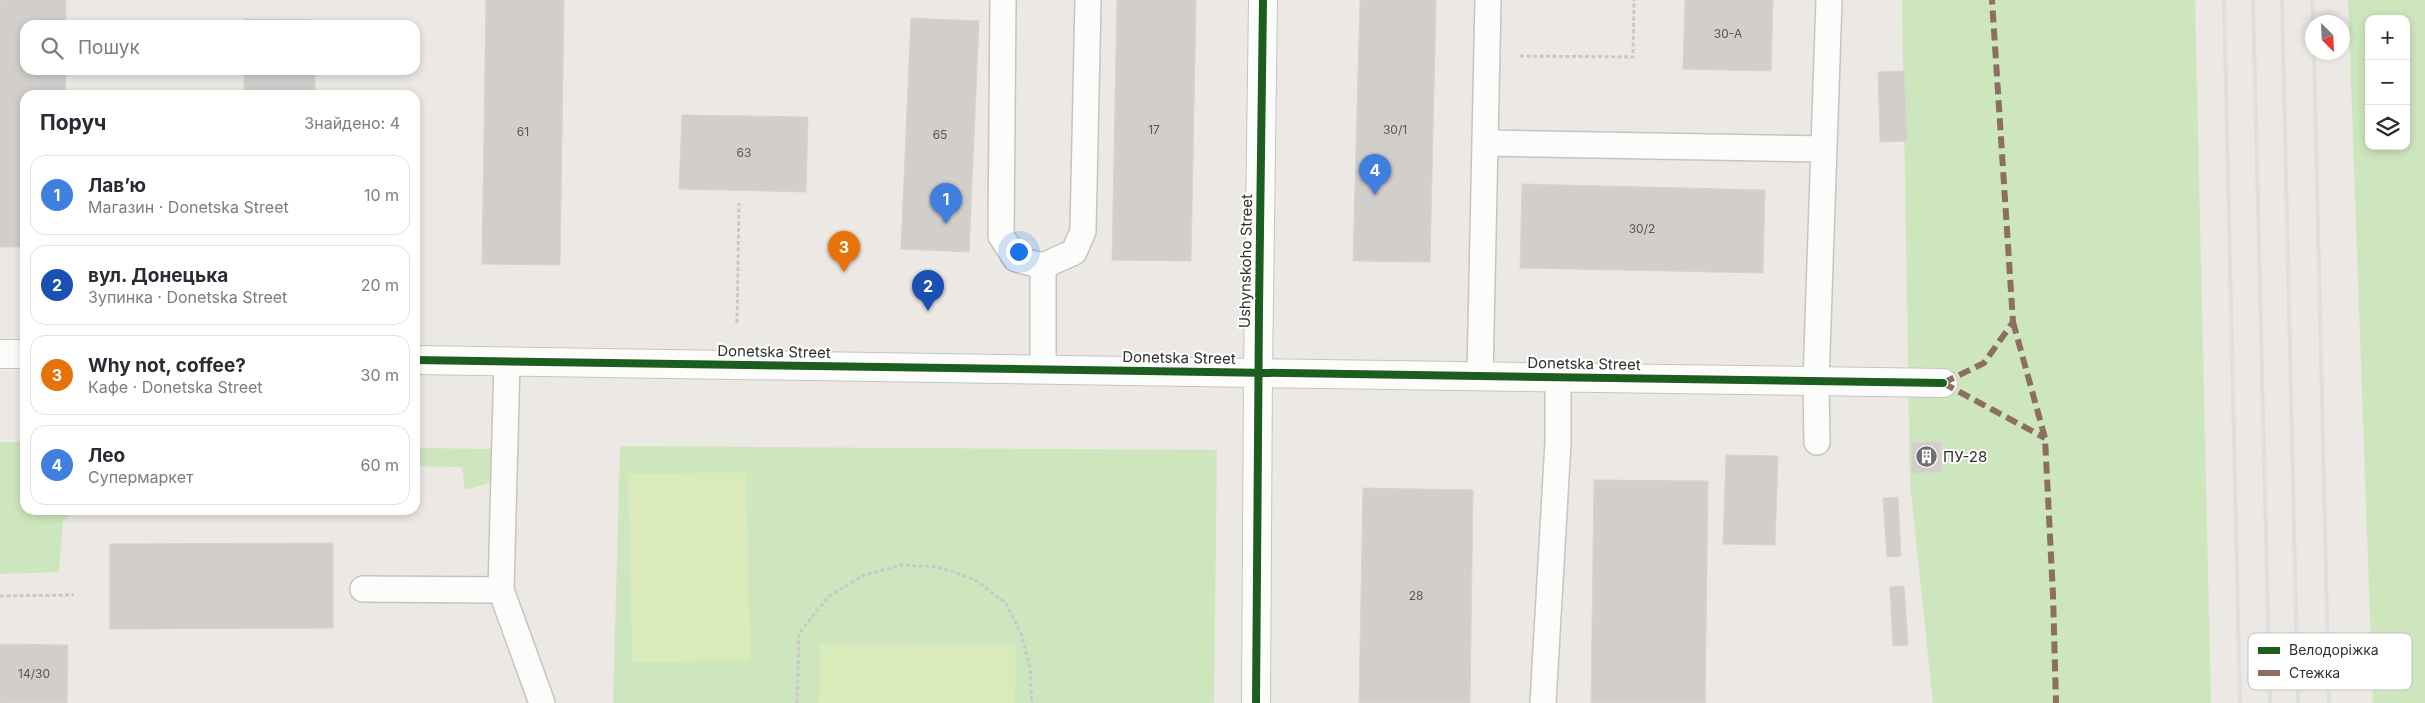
<!DOCTYPE html>
<html lang="uk">
<meta charset="utf-8">
<style>
:root{--surface:#fff;--page:#f2f2f3;--text:#2b2b33;--muted:#7c7c81;--line:#e1e1e2;--accent:#706f6e}
body{margin:0;font-family:Inter,sans-serif;background:var(--page);color:var(--text)}
.controls{position:absolute;right:15px;top:15px;display:grid;overflow:hidden;border-radius:10px;box-shadow:0 2px 8px #0003}
.controls button{width:45px;height:45px;display:grid;place-items:center;padding:0;border:0;border-bottom:1px solid var(--line);background:var(--surface);color:var(--text);font:25px sans-serif}
.compass{position:absolute;left:2305px;top:15px;width:45px;height:45px;border-radius:50%;background:var(--surface);box-shadow:0 2px 8px #0003;rotate:156deg}
.you{position:absolute;left:1018px;top:251px;width:18px;height:18px;margin:-12px;border:4px solid #fff;border-radius:50%;background:#1a73e8;box-shadow:0 0 0 8px #1a73e833}
.badge{display:grid;place-items:center;width:32px;height:32px;border-radius:50%;background:var(--accent);color:#fff;font-size:16px;font-weight:700}
.pin{position:absolute;translate:-50% -41px;filter:drop-shadow(0 1px 2px #0008)}
.pin::after{content:'';position:absolute;top:26px;width:18px;height:15px;background:inherit;clip-path:polygon(0 0,100% 0,50% 100%)}
.list{margin:0;padding:0;list-style:none}
h2{display:flex;justify-content:space-between;align-items:center;height:65px;margin:0;padding:0 20px;font-size:21px}
h2 small{font-size:16px;font-weight:400;color:var(--muted)}
.list li{display:grid;grid-template-columns:32px 1fr auto;gap:15px;align-items:center;box-sizing:border-box;height:80px;margin:0 10px 10px;padding:0 10px;border:1px solid var(--line);border-radius:15px}
.list b{display:block;font-size:19px;white-space:nowrap}
.list p{margin:0;font-size:16px;white-space:nowrap;color:var(--muted)}
.list em{font-size:16px;font-style:normal;color:var(--muted)}
.icon{flex:none;width:28px;height:28px;fill:none;stroke:currentColor;stroke-width:2;stroke-linecap:round;stroke-linejoin:round}
.map{position:relative;flex:none;width:2425px;height:703px;overflow:hidden}
.search{position:absolute;background:var(--surface);box-shadow:0 2px 8px #0003;left:20px;top:20px;width:400px;height:55px;display:flex;align-items:center;gap:12px;box-sizing:border-box;padding:0 18px;border-radius:15px;color:var(--muted);font-size:19px}
.panel{position:absolute;background:var(--surface);box-shadow:0 2px 8px #0003;left:20px;top:90px;width:400px;height:425px;border-radius:15px}
.map>svg:first-child{display:block}
.green{fill:#cee6be;fill-rule:evenodd}
.pitch{fill:#d9eabb}
.building{fill:#d1cecb;stroke:#d7d4d0}
.lines{fill:none;stroke-linecap:round;stroke-linejoin:round}
.service-casing{stroke:#c5c4c5;stroke-width:28}
.minor-casing{stroke:#c5c4c5;stroke-width:30}
.tertiary-casing{stroke:#c5c4c5;stroke-width:30}
.path{stroke:#c9c9c8;stroke-width:3;stroke-dasharray:4 2.5;stroke-linecap:butt}
.service{stroke:#fcfcfb;stroke-width:25}
.minor{stroke:#fcfcfb;stroke-width:28}
.tertiary{stroke:#fcfcfb;stroke-width:28}
.rail{stroke:#dfdfe1;stroke-width:4}
.quiet{stroke:#8d6e63;stroke-width:6;stroke-dasharray:12 6;stroke-linecap:butt}
.cycleway-casing{stroke:#fff;stroke-width:11}
.cycleway{stroke:#1b5e20;stroke-width:8}
.labels{text-anchor:middle;stroke-width:4;stroke-linejoin:round;paint-order:stroke}
.number-label{font-size:12px;fill:#585857}
.street-label{font-size:15px;fill:#2e2e2e;stroke:#fff}
.poi-label{font-size:15px;fill:#2e2e2e;stroke:#fff;text-anchor:start}
.key{fill:#fff;stroke:#c0c0c0;stroke-width:1}
.key-label{font-size:14px;fill:#2e2e2e}
</style>
<div class="map">
<svg width="2425" height="703" viewBox="0 0 2425 703">
<rect width="100%" height="100%" fill="#ece8e4"/>
<path class="green" d="M1902,0H2195L2211,703H1933L1910,483Z
M2348,0H2425V703H2373ZM2369,19H2406V146H2369Z
M0,442H25V510H76L63,521L59,572L0,574Z
M620,446L1217,450L1214,703H613Z
M415,448L495,449L493,482L465,490L462,467L415,466Z"/>
<path class="pitch" d="M746,472L750,660L632,662L628,474Z
M820,644L1016,645L1015,703H819Z"/>
<path class="building" d="M0,0H66V25H25V70H66L65,95H25V247H0Z
M486,0H564L560,265L482,264Z
M1117,0H1196L1191,261L1112,260Z
M1360,0H1436L1430,262L1353,261Z
M1685,0H1773L1771,71L1683,69Z
M911,18L979,21L969,252L901,249Z
M245,19L316,20V25H245Z
M244,70H315V95H244Z
M1904,71L1907,141L1880,142L1878,72Z
M682,115L808,117L806,192L679,189Z
M1522,184L1765,190L1763,273L1520,268Z
M1941,442L1942,472L1912,473V443Z
M1726,455L1778,456L1775,545L1723,544Z
M1594,480L1708,481L1705,703H1591Z
M1363,488L1473,490L1470,703H1359Z
M1898,497L1901,556L1887,557L1883,498Z
M333,543V628L110,629V544Z
M1904,586L1908,645L1893,646L1890,587Z
M0,644L68,645L67,703H0Z"/>
<g class="lines">
<defs>
<path id="service" d="M1003,0L1001,236L1016,259L1043,266
M1485,143L1824,149
M507,361L501,590L542,703
M1043,370V266L1074,252L1083,231L1088,0
M1480,376L1488,0
M1817,442L1816,381L1829,0
M363,589L501,590
M1543,703L1558,442V377"/>
<path id="minor" d="M1263,0L1258,373L1943,383"/>
<path id="tertiary" d="M0,354H25
M415,360L1258,373L1256,703"/>
</defs>
<use href="#service" class="service-casing"/>
<use href="#minor" class="minor-casing"/>
<use href="#tertiary" class="tertiary-casing"/>
<path class="path" d="M1520,56L1633,57L1634,0
M737,323L739,203
M0,596L74,595
M797,703L799,633L829,596L864,575L901,565L938,567L974,579L1006,603L1021,634L1030,667L1032,703"/>
<use href="#service" class="service"/>
<use href="#minor" class="minor"/>
<use href="#tertiary" class="tertiary"/>
<path class="rail" d="M2224,0L2240,703
M2253,0L2270,703
M2282,0L2298,703
M2312,0L2313,22
M2314,52L2329,703"/>
<path class="quiet" d="M2013,322L2045,438L2053,595L2056,703
M1943,383L1984,363L2013,322L1992,0
M1943,383L2045,438"/>
<defs>
<path id="cycleway" d="M415,360L1943,383
M1256,703L1259,308L1263,0"/>
</defs>
<use href="#cycleway" class="cycleway-casing"/>
<use href="#cycleway" class="cycleway"/>
</g>
<defs>
<symbol id="building-disc" viewBox="-11 -11 22 22"><circle r="9.5" fill="#706f6e" stroke="#fff"/><path d="M-4-6H4V6H1V3H-1V6H-4ZM-2.5-4.3h1.7v1.8h-1.7ZM.8-4.3h1.7v1.8H.8ZM-2.5-1h1.7V.8h-1.7ZM.8-1h1.7V.8H.8Z" fill="#fff"/></symbol>
</defs>
<g fill-rule="evenodd">
<use href="#building-disc" x="1914" y="444" width="25" height="25"/>
</g>
<g class="labels">
<g class="number-label">
<text x="1728" y="38">30-А</text>
<text x="1154" y="134">17</text>
<text x="1395" y="134">30/1</text>
<text x="523" y="136">61</text>
<text x="940" y="139">65</text>
<text x="744" y="157">63</text>
<text x="1642" y="233">30/2</text>
<text x="1416" y="600">28</text>
<text x="34" y="678">14/30</text>
</g>
<g class="street-label">
<text transform="translate(1246 261) rotate(-89)" y="5">Ushynskoho Street</text>
<text transform="translate(774 352) rotate(1)" y="5">Donetska Street</text>
<text transform="translate(1179 358) rotate(1)" y="5">Donetska Street</text>
<text transform="translate(1584 364) rotate(1)" y="5">Donetska Street</text>
</g>
<g class="poi-label">
<text x="1943" y="462">ПУ-28</text>
</g>
</g>
<rect x="2248" y="633" width="164" height="57" rx="8" class="key"/>
<rect x="2258" y="647" width="22" height="7" fill="#1b5e20"/>
<rect x="2258" y="670" width="22" height="6" fill="#8d6e63"/>
<g class="key-label">
<text x="2289" y="655">Велодоріжка</text>
<text x="2289" y="678">Стежка</text>
</g>
</svg>
<div class="controls">
<button>+</button>
<button>−</button>
<button><svg class="icon" aria-label="layers" viewBox="0 0 24 24"><path d="M12 4l9 5-9 5-9-5zM3 14l9 5 9-5"/></svg></button>
</div>
<svg class="compass" viewBox="-18 -18 36 36"><path d="M0-13l5 13h-10z" fill="#e53935"/><path d="M0 13l5-13h-10z" fill="#7c7c81"/></svg>
<div class="you"></div>
<div class="pin badge" style="left:946px;top:224px;background:#3f7fe0">1</div>
<div class="pin badge" style="left:928px;top:311px;background:#1a4fb4">2</div>
<div class="pin badge" style="left:844px;top:272px;background:#e8710a">3</div>
<div class="pin badge" style="left:1375px;top:195px;background:#3f7fe0">4</div>
<div class="search"><svg class="icon" aria-label="search" viewBox="0 0 24 24"><circle cx="10" cy="10" r="6"/><path d="M15 15l6 6"/></svg>Пошук</div>
<section class="panel">
<h2>Поруч<small>Знайдено: 4</small></h2>
<ul class="list">
<li><span class="badge" style="background:#3f7fe0">1</span><div><b>Лав’ю</b><p>Магазин · Donetska Street</p></div><em>10 m</em></li>
<li><span class="badge" style="background:#1a4fb4">2</span><div><b>вул. Донецька</b><p>Зупинка · Donetska Street</p></div><em>20 m</em></li>
<li><span class="badge" style="background:#e8710a">3</span><div><b>Why not, coffee?</b><p>Кафе · Donetska Street</p></div><em>30 m</em></li>
<li><span class="badge" style="background:#3f7fe0">4</span><div><b>Лео</b><p>Супермаркет</p></div><em>60 m</em></li>
</ul>
</section>
</div>
